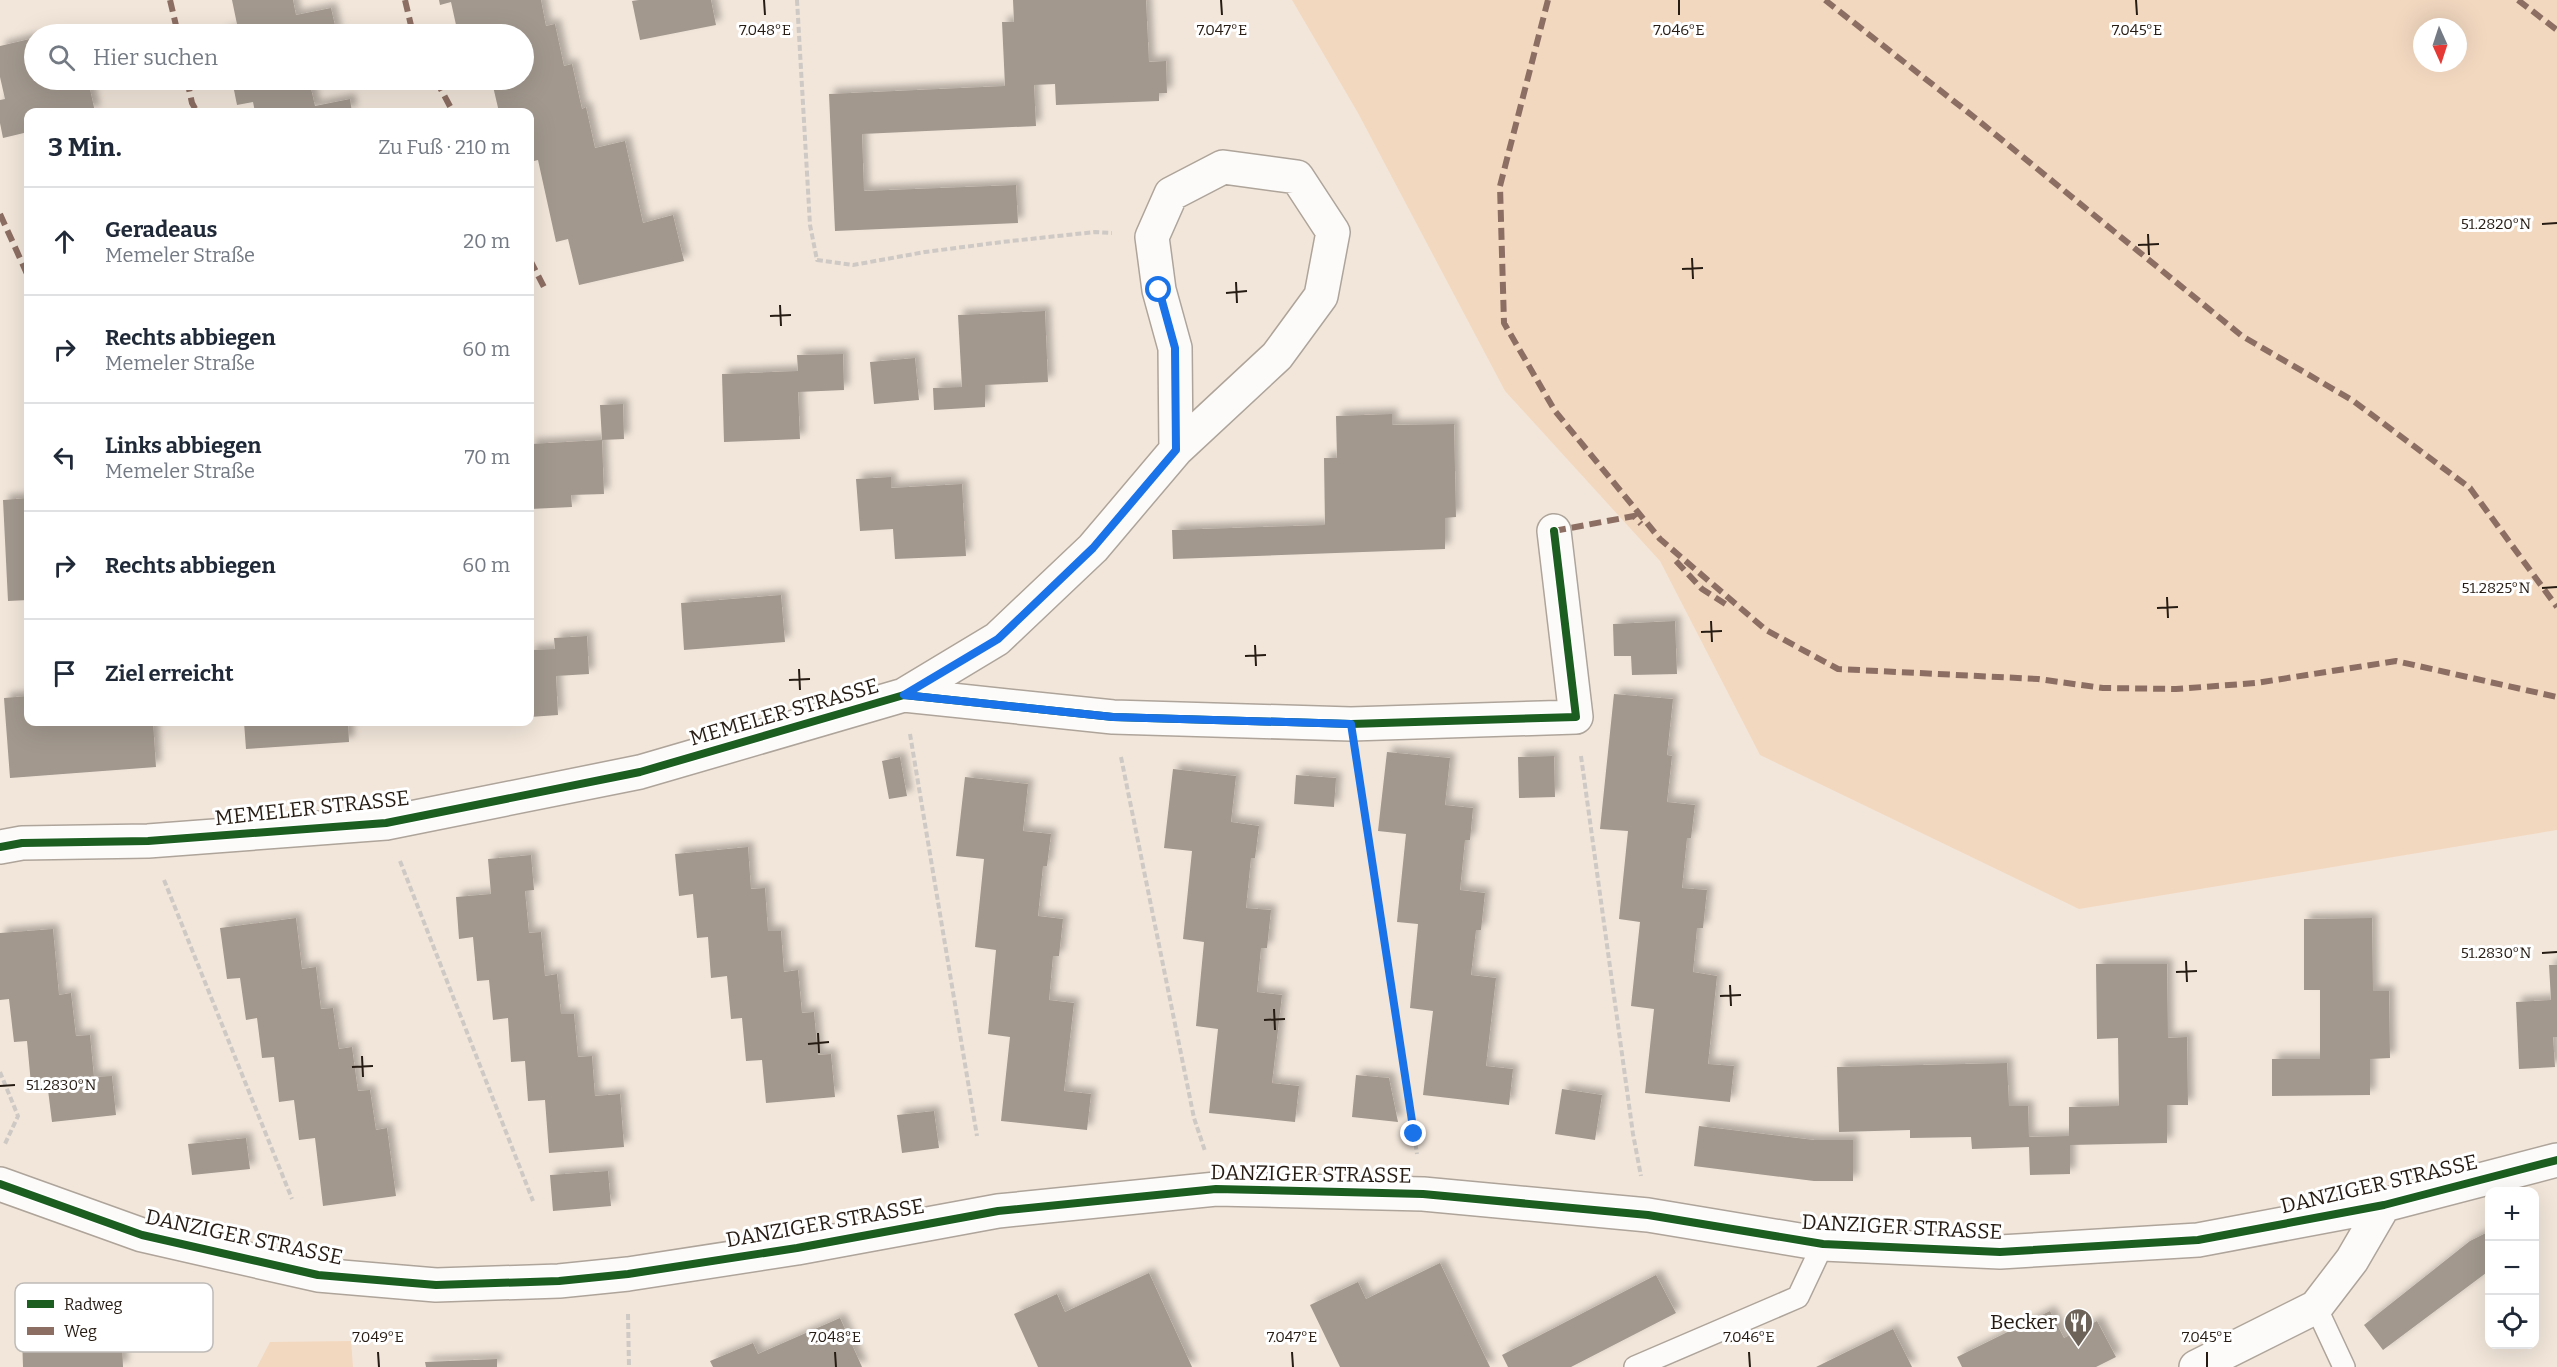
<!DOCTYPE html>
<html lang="de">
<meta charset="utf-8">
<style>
:root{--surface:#fff;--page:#f6f6f7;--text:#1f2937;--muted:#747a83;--line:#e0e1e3}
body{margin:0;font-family:Bitter,serif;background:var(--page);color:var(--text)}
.controls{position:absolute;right:18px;bottom:18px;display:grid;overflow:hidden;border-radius:12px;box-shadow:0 6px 24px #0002}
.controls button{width:54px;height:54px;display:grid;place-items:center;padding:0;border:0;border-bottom:2px solid var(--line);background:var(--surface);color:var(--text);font:30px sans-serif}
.compass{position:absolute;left:2413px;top:18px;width:54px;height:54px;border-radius:50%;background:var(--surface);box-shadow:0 6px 24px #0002;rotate:177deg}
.stop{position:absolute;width:18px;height:18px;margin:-14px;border:4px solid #1a73e8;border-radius:50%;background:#fff}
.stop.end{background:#1a73e8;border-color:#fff;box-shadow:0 2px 6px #0008}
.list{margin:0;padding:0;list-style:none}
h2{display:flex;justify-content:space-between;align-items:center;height:78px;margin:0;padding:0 24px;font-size:26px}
h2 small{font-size:20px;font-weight:400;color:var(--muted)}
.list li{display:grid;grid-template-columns:39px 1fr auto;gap:18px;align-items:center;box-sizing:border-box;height:108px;padding:0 24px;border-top:2px solid var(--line)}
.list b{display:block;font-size:22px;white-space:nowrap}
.list p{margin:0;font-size:20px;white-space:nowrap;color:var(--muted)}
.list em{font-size:20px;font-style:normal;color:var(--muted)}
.icon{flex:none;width:33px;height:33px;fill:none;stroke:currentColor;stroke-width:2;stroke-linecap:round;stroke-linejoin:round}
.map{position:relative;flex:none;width:2557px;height:1367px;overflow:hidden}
.search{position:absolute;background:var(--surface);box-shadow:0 6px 24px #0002;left:24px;top:24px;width:510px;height:66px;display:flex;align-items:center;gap:15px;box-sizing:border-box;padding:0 21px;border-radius:33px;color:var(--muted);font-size:22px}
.panel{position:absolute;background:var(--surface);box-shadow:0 6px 24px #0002;left:24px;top:108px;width:510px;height:618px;border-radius:12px}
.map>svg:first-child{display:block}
.green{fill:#f3d8c0;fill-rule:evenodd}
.building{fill:#a2988e;filter:url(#shadow)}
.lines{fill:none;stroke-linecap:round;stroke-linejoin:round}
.service-casing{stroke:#aea49a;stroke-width:24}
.minor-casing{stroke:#aea49a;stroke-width:36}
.path{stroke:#cec9c5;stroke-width:4;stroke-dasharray:6 3;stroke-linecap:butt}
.service{stroke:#fdfbf9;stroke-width:21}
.minor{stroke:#fdfbf9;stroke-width:33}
.quiet{stroke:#8d6e63;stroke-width:6;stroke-dasharray:12 6;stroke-linecap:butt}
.cycleway-casing{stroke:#fff;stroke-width:11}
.cycleway{stroke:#1b5e20;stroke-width:8}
.route{stroke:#1a73e8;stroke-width:8}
.ticks{fill:none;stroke:#271c13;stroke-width:2}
.labels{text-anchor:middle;stroke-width:6;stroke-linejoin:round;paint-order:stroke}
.street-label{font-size:21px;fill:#271c13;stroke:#fff}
.poi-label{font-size:21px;fill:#271c13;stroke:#fff;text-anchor:end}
.key{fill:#fff;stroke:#bebbb8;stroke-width:1.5}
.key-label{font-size:16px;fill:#271c13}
.ticks-label{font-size:15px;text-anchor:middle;fill:#271c13;stroke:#fff;stroke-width:6;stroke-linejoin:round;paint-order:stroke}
</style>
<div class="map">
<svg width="2557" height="1367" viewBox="0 0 2557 1367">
<defs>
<filter id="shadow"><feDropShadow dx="5.5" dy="-5.5" stdDeviation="3" flood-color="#0004"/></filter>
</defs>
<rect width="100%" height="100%" fill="#f2e6da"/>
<path class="green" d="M1292,0H2557V830L2079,909L1760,755L1660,561L1505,391L1358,113ZM2422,27H2458V63H2422Z
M351,1341L353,1367H257L270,1342Z"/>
<path class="building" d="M232,0H293L296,15L331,8L337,34H223L222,32L238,29Z
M439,0H541L546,26L555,24L564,66L572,64L582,109L586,107L595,148L625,141L643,223L673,215L684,261L579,285L568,239L556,242L538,160L530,162V112H499L492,82L482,84L481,80H524V34H458L451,2L440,5Z
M639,0H711L716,25L640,40L632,1Z
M1013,0H1146L1149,62L1166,61L1167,93H1159V101L1056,105L1055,84L1034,85L1036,126L862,134L864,191L1016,185L1018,223L835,231L829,94L1005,86L1002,22H1014Z
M34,38V80H88L95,112H28V132L3,138L0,123V100L5,99L0,77V46Z
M232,80H309L315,106L350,99L352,112H255L253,102L237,105Z
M1045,311L1048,382L985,385V407L934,410L933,388L962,387L958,315Z
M843,354L844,390L798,392L800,439L724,442L722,374L798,371L797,355Z
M915,358L919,400L874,404L870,362Z
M623,404L624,439L602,440L600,405Z
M1392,414V425L1454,424L1456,517L1445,518V549L1173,559L1172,530L1325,525L1324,458H1337L1336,416Z
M602,440L604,494L571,495L572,507L530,509V444Z
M891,477V488L962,484L966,556L895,559L893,529L860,531L856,479Z
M28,498V600L8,601L3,500Z
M781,595L785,642L684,650L681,603Z
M1675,621L1677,674L1632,675L1631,656H1614L1613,624Z
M587,636L589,674L556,676L558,715L530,717V650L555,649L554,638Z
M1614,694L1673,699L1667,755L1672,756L1667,802L1695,805L1691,838H1687L1682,888L1707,890L1703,928H1697L1693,972L1717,976L1708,1064L1734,1066L1730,1102L1645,1093L1654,1009L1631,1006L1640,922L1619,919L1628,831L1600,829Z
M28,696V722H153L156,767L10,778L4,698Z
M244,722H348L349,742L246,749Z
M1387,752L1450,758L1445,805L1473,808L1470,840H1465L1460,890L1485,893L1481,930H1476L1471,975L1496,978L1486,1066L1513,1069L1509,1105L1423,1095L1433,1011L1410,1008L1418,924L1397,922L1406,834L1378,831Z
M1554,756L1555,797L1519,798L1518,757Z
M900,757L907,796L889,799L882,761Z
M1173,769L1236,776L1231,822L1259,826L1255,858H1251L1246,908L1271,910L1267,948H1261L1257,992L1282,995L1272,1083L1299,1086L1295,1122L1209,1113L1218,1029L1196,1026L1204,942L1183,939L1192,851L1164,848Z
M1296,775L1336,778L1334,807L1294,804Z
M965,777L1028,784L1023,831L1051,834L1047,866H1043L1038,916L1063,919L1059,956H1053L1049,1000L1074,1003L1064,1091L1091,1094L1087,1130L1001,1121L1010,1037L988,1034L996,950L975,947L984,859L956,856Z
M748,847L751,889L765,888L768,931H781L784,972L798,970L802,1013L814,1012L818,1055L831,1054L835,1097L766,1103L762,1060L746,1061L742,1018L731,1019L727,976L711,978L708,937L697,938L693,894L679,896L675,854Z
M531,855L534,890L525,891L529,933L541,932L545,976L557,974L561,1014H574L578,1057L592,1056L595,1096L620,1094L624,1147L549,1153L545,1100L528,1101L525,1061L511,1062L508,1018L493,1020L489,980L477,981L473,937L459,939L456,897L491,894L488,859Z
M296,918L302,969L316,967L321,1009L333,1008L339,1049L352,1047L358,1091L370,1090L376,1130L387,1128L396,1196L323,1206L315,1138L299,1140L294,1100L279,1102L274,1057L262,1058L257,1018L246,1020L240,978L227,979L220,928Z
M2372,918L2373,991H2389L2390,1058L2370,1059V1095L2272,1096V1059H2320V990H2304V919Z
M53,929L59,995L71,993L76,1036L90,1035L94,1077L112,1076L116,1115L52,1122L47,1082L31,1084L27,1041L14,1042L9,999L0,1000V933Z
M2096,964H2167L2168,1038L2187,1037L2188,1105H2167V1143L2070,1145V1174L2030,1175L2029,1147L1972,1149L1971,1137L1910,1138V1130L1839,1132L1837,1067L2007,1063L2009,1106H2028L2029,1137L2069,1136V1107L2119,1106L2118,1038L2097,1039Z
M2549,965H2557V1037H2553L2555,1067L2519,1069L2516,1002L2551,1000Z
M1356,1075L1389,1078L1398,1122L1352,1117Z
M1562,1089L1602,1095L1595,1140L1555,1134Z
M934,1111L939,1148L902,1153L897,1115Z
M1699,1126L1814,1140H1853V1181H1814L1694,1166Z
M246,1138L250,1169L192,1175L188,1144Z
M608,1171L611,1206L553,1211L550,1175Z
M2490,1231V1270L2383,1350L2364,1325L2470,1241Z
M1440,1263L1490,1367H1340L1310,1305L1358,1282L1366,1299Z
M1149,1273L1192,1367H1038L1014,1314L1057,1294L1065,1312Z
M1656,1275L1676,1313L1571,1367H1508L1502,1355Z
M2050,1311L2064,1338L2097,1321L2116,1357L2096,1367H1962L1957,1357Z
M840,1318L862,1367H713L710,1361L753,1343L758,1354Z
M121,1321L123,1367H23L22,1336L51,1335L50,1324Z
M1893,1329L1912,1367H1816Z
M497,1359V1367H426L425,1362Z"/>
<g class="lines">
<defs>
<path id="service" d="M2316,1307L2344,1367
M1635,1367L1798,1297L1823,1244"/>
<path id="minor" d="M904,695L997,639L1093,548L1176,450L1277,356L1321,296L1333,232L1297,177L1223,167L1171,194L1152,237L1159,290L1175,348L1176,450
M0,847L22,843L148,841L386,823L640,772L904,695L1113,717L1351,724L1576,717L1554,531
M0,1184L142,1235L318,1275L436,1285L559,1281L628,1274L797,1248L998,1211L1216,1189L1423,1194L1648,1215L1823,1244L2000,1252L2198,1240L2384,1205L2557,1160
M2196,1367L2316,1307L2352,1260L2384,1205"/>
</defs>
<use href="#service" class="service-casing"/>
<use href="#minor" class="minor-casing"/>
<path class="path" d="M797,0L810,225L817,260L853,265L925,252L1002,242L1095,232L1112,233
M910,734L977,1136
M1581,756L1633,1134L1641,1176
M1121,757L1194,1118L1205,1151
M1357,761L1417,1154
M400,861L533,1201
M164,880L292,1199
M0,1072L18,1116L4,1146
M628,1314L629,1367"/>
<use href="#service" class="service"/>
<use href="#minor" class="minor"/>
<path class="quiet" d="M170,0L178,34
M405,0L413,34
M1548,0L1500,186L1504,323L1555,411L1660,539L1766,630L1838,669L2038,679L2103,688L2176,689L2256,683L2396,661L2557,697
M1825,0L1974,117L2242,336L2352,400L2470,488L2557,607
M2518,0L2557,30
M187,80L192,103L197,112
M436,80L453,112
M0,214L28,276
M530,260L545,289
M1554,531L1634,516L1641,524
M1676,561L1702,589L1730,607"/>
<defs>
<path id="cycleway" d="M0,847L22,843L148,841L386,823L640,772L904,695L1113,717L1351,724L1576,717L1554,531
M0,1184L142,1235L318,1275L436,1285L559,1281L628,1274L797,1248L998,1211L1216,1189L1423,1194L1648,1215L1823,1244L2000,1252L2198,1240L2384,1205L2557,1160"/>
</defs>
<use href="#cycleway" class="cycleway-casing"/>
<use href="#cycleway" class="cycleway"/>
</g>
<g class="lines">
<path class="route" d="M1159,290L1175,348L1176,450L1093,548L998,639L904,695L1113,717L1351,724L1414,1134"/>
</g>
<path class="ticks" d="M764,0L765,15M1221,0L1222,15M1679,0V15M2136,0L2137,15M2542,224L2557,223M2148,234L2149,255M2138,245L2159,244M1692,258L1693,279M1682,269L1703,268M1236,282L1237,303M1226,293L1247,291M780,305L781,326M770,316L791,315M2542,588L2557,587M2167,597L2168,618M2157,608L2178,607M1711,621L1712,642M1701,632L1722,631M1255,645L1256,666M1245,656L1266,655M799,669L800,690M789,680L810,679M2542,953L2557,952M2186,961L2187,982M2176,972L2197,971M1730,985L1731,1006M1720,996L1741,995M1274,1009L1275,1030M1264,1020L1285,1019M818,1033L819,1053M808,1044L829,1042M362,1056L363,1077M352,1067L373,1066M0,1086L15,1085M378,1352L379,1367M835,1352L836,1367M1292,1352L1293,1367M1749,1352L1750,1367M2207,1352V1367"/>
<defs>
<symbol id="restaurant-pin" viewBox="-11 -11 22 30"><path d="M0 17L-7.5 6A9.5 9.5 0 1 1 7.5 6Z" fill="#6e6359" stroke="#fff"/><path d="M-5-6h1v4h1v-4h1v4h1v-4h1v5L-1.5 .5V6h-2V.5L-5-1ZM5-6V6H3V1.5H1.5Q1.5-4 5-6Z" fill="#fff"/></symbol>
</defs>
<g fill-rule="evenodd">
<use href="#restaurant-pin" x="2062" y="1306" width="33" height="45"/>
</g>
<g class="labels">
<g class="street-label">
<text transform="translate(784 712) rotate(-16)" y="7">MEMELER STRASSE</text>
<text transform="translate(312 808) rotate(-6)" y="7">MEMELER STRASSE</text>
<text transform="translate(1311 1174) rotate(1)" y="7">DANZIGER STRASSE</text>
<text transform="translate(2379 1184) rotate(-13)" y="7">DANZIGER STRASSE</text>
<text transform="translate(825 1223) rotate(-10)" y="7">DANZIGER STRASSE</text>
<text transform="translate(1902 1227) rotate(3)" y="7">DANZIGER STRASSE</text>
<text transform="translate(244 1237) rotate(12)" y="7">DANZIGER STRASSE</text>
</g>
<g class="poi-label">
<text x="2057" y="1329">Becker</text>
</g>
</g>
<rect x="15" y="1283" width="198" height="69" rx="9" class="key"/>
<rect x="27" y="1300" width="27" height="8" fill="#1b5e20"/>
<rect x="27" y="1327" width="27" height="8" fill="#8d6e63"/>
<g class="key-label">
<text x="64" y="1310">Radweg</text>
<text x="64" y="1337">Weg</text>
</g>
<g class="ticks-label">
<text x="765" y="35">7.048°E</text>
<text x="1222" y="35">7.047°E</text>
<text x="1679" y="35">7.046°E</text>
<text x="2137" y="35">7.045°E</text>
<text x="2496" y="229">51.2820°N</text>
<text x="2496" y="593">51.2825°N</text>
<text x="2496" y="958">51.2830°N</text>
<text x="61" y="1090">51.2830°N</text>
<text x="378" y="1342">7.049°E</text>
<text x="835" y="1342">7.048°E</text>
<text x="1292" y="1342">7.047°E</text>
<text x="1749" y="1342">7.046°E</text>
<text x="2207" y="1342">7.045°E</text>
</g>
</svg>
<div class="controls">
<button>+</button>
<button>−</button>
<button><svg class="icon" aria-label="locate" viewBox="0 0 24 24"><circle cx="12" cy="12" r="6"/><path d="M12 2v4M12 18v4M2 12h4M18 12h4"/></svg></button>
</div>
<svg class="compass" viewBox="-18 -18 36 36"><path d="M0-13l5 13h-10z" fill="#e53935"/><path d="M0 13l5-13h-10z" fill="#747a83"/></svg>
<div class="stop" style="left:1159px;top:290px"></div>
<div class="stop end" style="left:1414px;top:1134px"></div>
<div class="search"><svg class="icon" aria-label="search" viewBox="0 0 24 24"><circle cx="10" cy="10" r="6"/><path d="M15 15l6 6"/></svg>Hier suchen</div>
<section class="panel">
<h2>3 Min.<small>Zu Fuß · 210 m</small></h2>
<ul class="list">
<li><svg class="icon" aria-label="ahead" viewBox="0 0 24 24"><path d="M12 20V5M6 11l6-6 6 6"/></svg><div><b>Geradeaus</b><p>Memeler Straße</p></div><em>20 m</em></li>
<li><svg class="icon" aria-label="right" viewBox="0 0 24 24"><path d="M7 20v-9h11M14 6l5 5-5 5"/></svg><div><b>Rechts abbiegen</b><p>Memeler Straße</p></div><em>60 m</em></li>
<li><svg class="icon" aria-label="left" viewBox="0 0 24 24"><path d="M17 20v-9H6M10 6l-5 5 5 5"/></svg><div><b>Links abbiegen</b><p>Memeler Straße</p></div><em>70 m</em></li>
<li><svg class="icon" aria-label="right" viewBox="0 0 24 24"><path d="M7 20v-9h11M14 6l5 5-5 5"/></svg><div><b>Rechts abbiegen</b></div><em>60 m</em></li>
<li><svg class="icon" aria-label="arrive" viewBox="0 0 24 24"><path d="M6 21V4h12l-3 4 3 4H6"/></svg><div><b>Ziel erreicht</b></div></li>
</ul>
</section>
</div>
